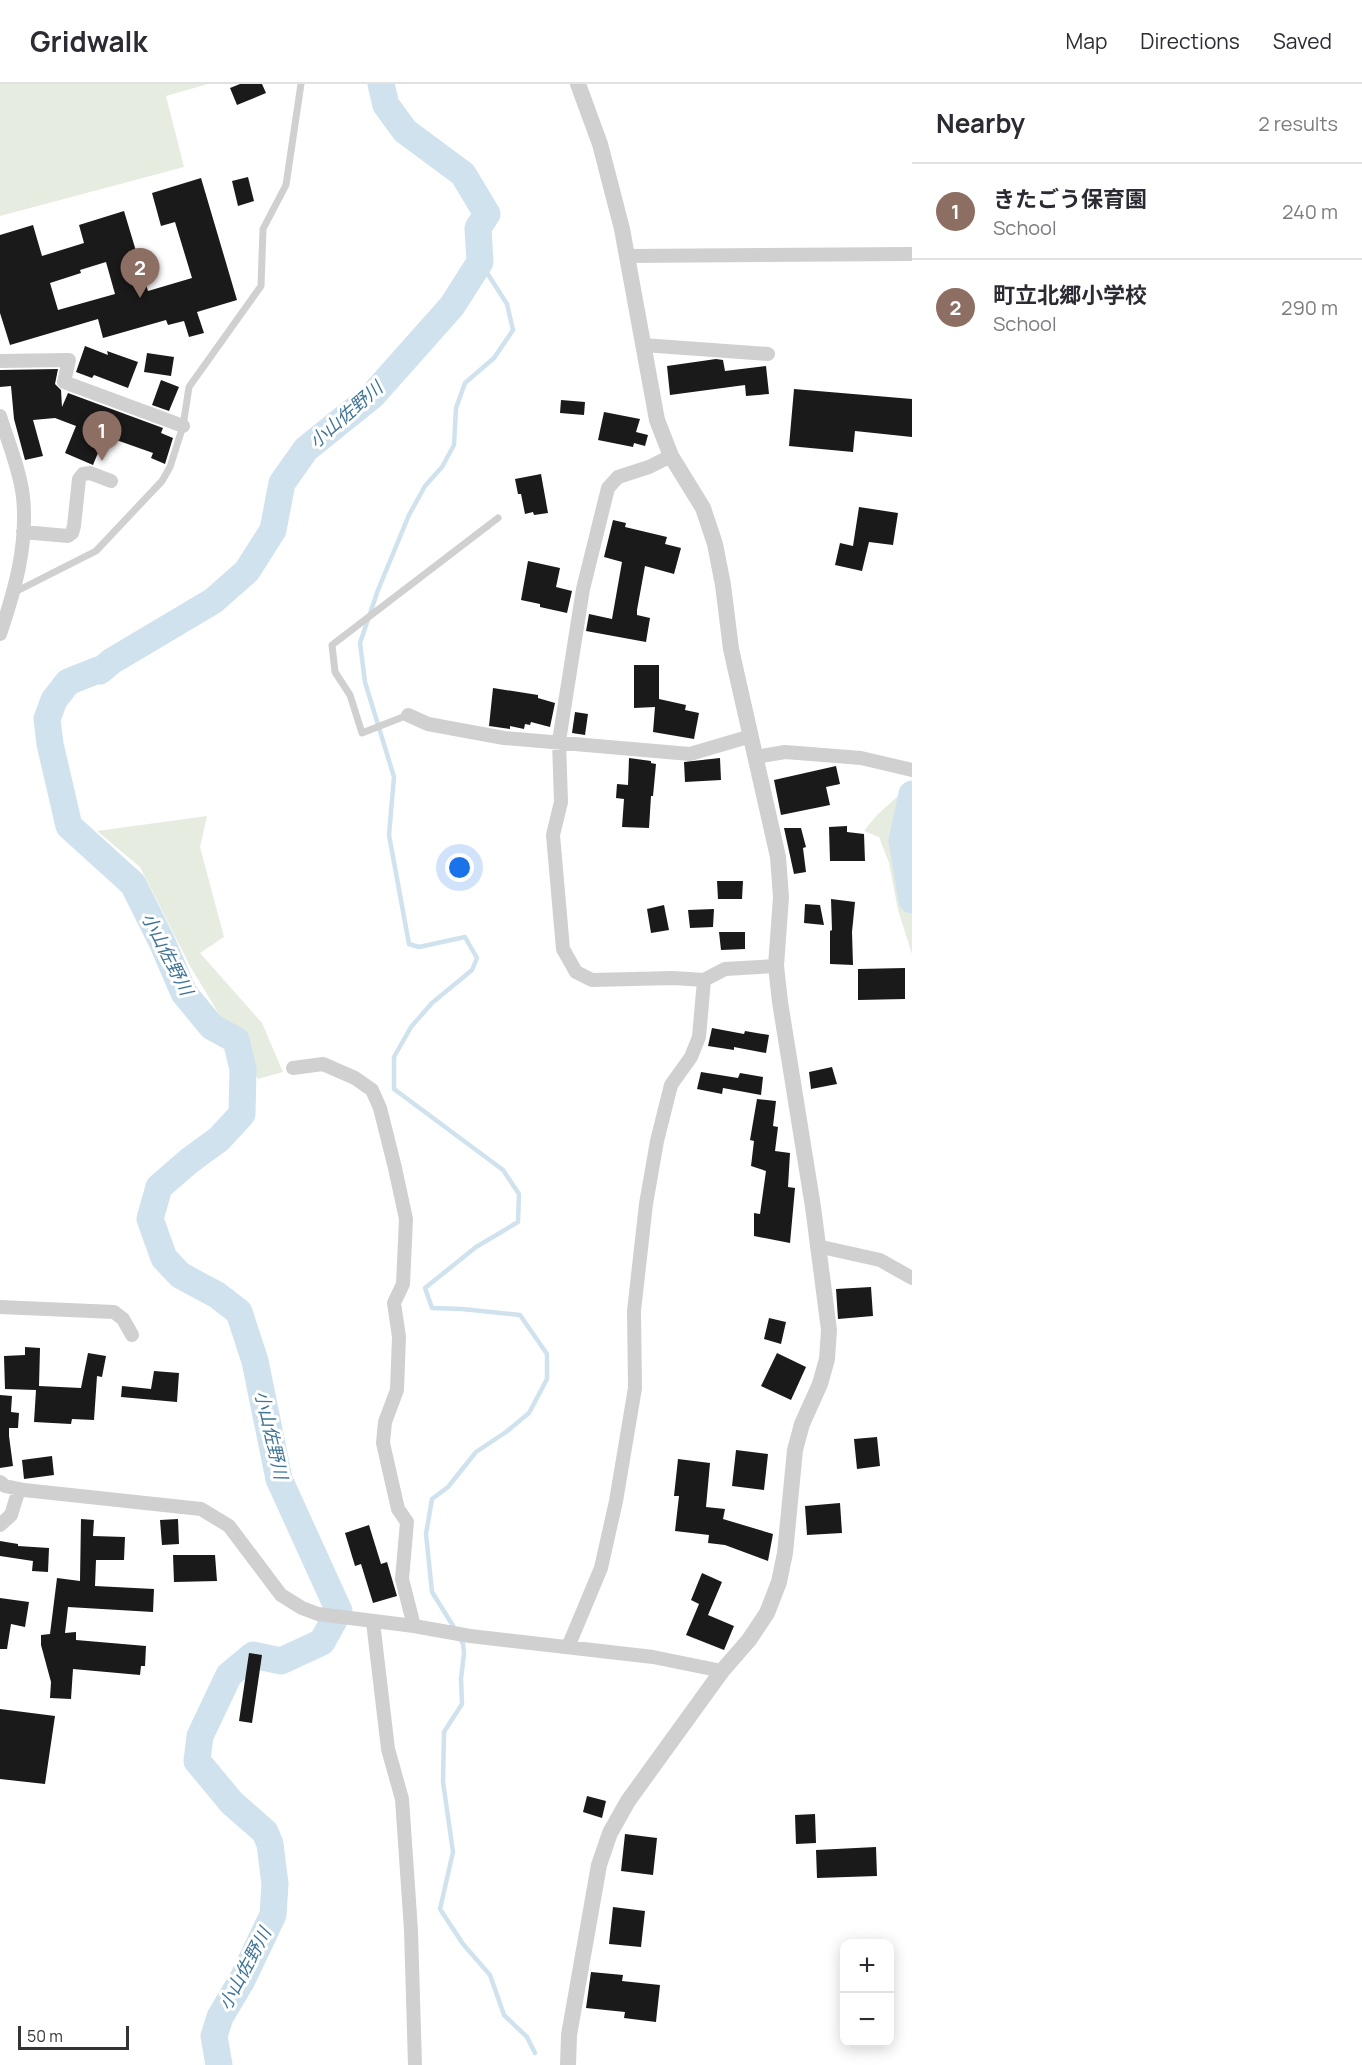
<!DOCTYPE html>
<meta charset="utf-8">
<style>
:root{--surface:#fff;--page:#f2f2f3;--text:#2b2b33;--muted:#7c7c81;--line:#e1e1e2;--accent:#e63946}
body{margin:0;font-family:Manrope,"Noto Sans JP",sans-serif;background:var(--page);color:var(--text)}
.controls{position:absolute;right:18px;bottom:18px;display:grid;overflow:hidden;border-radius:12px;box-shadow:0 3px 15px #0003}
.controls button{width:54px;height:54px;display:grid;place-items:center;padding:0;border:0;border-bottom:2px solid var(--line);background:var(--surface);color:var(--text);font:30px sans-serif}
.scale{position:absolute;left:18px;bottom:15px;width:111px;box-sizing:border-box;padding-left:6px;border:3px solid #333;border-top:0;font-size:16px;line-height:21px;white-space:nowrap;color:#333;-webkit-text-stroke:4px #fff;paint-order:stroke}
.you{position:absolute;left:460px;top:784px;width:21px;height:21px;margin:-15px;border:4px solid #fff;border-radius:50%;background:#1a73e8;box-shadow:0 0 0 9px #1a73e833}
.badge{display:grid;place-items:center;width:39px;height:39px;border-radius:50%;background:var(--accent);color:#fff;font-size:20px;font-weight:700}
.pin{position:absolute;translate:-50% -50px;filter:drop-shadow(0 2px 3px #0008)}
.pin::after{content:'';position:absolute;top:32px;width:21px;height:18px;background:inherit;clip-path:polygon(0 0,100% 0,50% 100%)}
.list{margin:0;padding:0;list-style:none}
h2{display:flex;justify-content:space-between;align-items:center;height:78px;margin:0;padding:0 24px;font-size:26px}
h2 small{font-size:20px;font-weight:400;color:var(--muted)}
.list li{display:grid;grid-template-columns:39px 1fr auto;gap:18px;align-items:center;box-sizing:border-box;height:96px;padding:0 24px;border-top:2px solid var(--line)}
.list b{display:block;font-size:22px;white-space:nowrap}
.list p{margin:0;font-size:20px;white-space:nowrap;color:var(--muted)}
.list em{font-size:20px;font-style:normal;color:var(--muted)}
.map{position:relative;flex:none;width:912px;height:1981px;overflow:hidden}
header{display:flex;align-items:center;gap:36px;box-sizing:border-box;height:84px;padding:0 30px;background:var(--surface);border-bottom:2px solid var(--line)}
header strong{font-size:28px}
nav{display:flex;gap:33px;margin-inline-start:auto;font-size:21px}
main{display:flex}
aside{flex:1;background:var(--surface)}
.map>svg:first-child{display:block}
.green{fill:#e6ecdf}
.lines{fill:none;stroke-linecap:round;stroke-linejoin:round}
.stream{stroke:#cfe2ee;stroke-width:4.5}
.river{stroke:#cfe2ee;stroke-width:27}
.building{fill:#1a1a1a;fill-rule:evenodd}
.service{stroke:#d0d0d0;stroke-width:7}
.minor{stroke:#d0d0d0;stroke-width:14}
.tertiary{stroke:#d0d0d0;stroke-width:16}
.labels{text-anchor:middle;stroke-width:6;stroke-linejoin:round;paint-order:stroke}
.water-label{font-size:18px;font-style:italic;fill:#3f7597;stroke:#fff}
</style>
<header>
<strong>Gridwalk</strong>
<nav><a>Map</a><a>Directions</a><a>Saved</a></nav>
</header>
<main>
<div class="map">
<svg width="912" height="1981" viewBox="0 0 912 1981">
<rect width="100%" height="100%" fill="#fff"/>
<path class="green" d="M0,0H208L166,12L184,83L0,132Z
M911,700H912V870L898,826L889,779L879,753L864,747C877,728 895,716 911,700Z
M207,732L200,763L224,853L200,869L262,939L283,988L258,995L190,882L140,783L97,747Z"/>
<g class="lines">
<path class="stream" d="M455,1545L432,1508L426,1450L432,1415L448,1403L476,1368L506,1348L529,1329L547,1295V1270L520,1231L462,1225L432,1224L425,1204L476,1163L518,1138L519,1110L503,1086L394,1005V973L411,943L432,919L472,886L477,874L465,853L419,863L409,860L389,751L394,693L365,598L360,559L378,506L409,431L425,402L442,383L454,361L456,324L465,299L494,274L513,246L507,220L480,178
M459,1552L463,1560L464,1569L461,1595L462,1620L444,1648L443,1698L453,1768L440,1825L463,1860L490,1891L504,1931L527,1953L535,1969"/>
<path class="river" d="M912,710L902,757L912,816
M219,1981L214,1952L220,1933L242,1896L273,1831L275,1800L270,1760L265,1748L232,1719L197,1677L200,1652L229,1591L253,1571L281,1577L322,1558L339,1527L279,1395L255,1277L239,1228L217,1211L180,1191L164,1174L150,1135L159,1103L189,1077L219,1055L242,1030L243,985L236,956L212,943L184,909L162,858L133,800L69,742L50,660L47,635L54,616L68,598L98,586L100,587L112,577L213,517L247,487L273,446L282,399L306,365L372,312L452,222L480,178L478,144L487,130L463,90L405,47L386,21L381,0"/>
</g>
<path class="building" d="M240,0H262L266,9L237,21L230,4Z
M248,93L254,117L238,122L232,97Z
M201,94L237,216L197,228L204,249L189,253L184,237L168,241L166,236L103,254L98,235L10,261L0,229V151L33,141L42,172L84,159L79,141L124,127L148,207L192,194L175,138L161,142L152,109ZM106,178L115,210L58,226L50,199L81,189L80,186Z
M85,262L108,271L107,267L138,278L128,304L94,291L92,294L76,288Z
M147,269L174,273L171,292L144,288Z
M716,275L723,276L725,287L766,282L769,310L746,312L745,301L670,311L667,282Z
M58,285L55,300L61,306L62,323L68,309L163,344L161,349L173,354L165,380L151,374L153,369L105,352L93,381L65,369L76,342L55,334L33,336L43,372L25,376L14,335L11,302L0,303V286Z
M161,296L179,303L169,327L152,321Z
M794,305L912,315V353L855,347L853,368L789,362Z
M561,316L585,318L584,331L560,329Z
M604,328L640,335L636,348L648,351L645,362L634,359L633,363L598,356Z
M541,390L548,429L534,431L533,428L525,430L521,410H518L515,395Z
M859,423L898,429L893,461L869,458L862,487L835,481L840,459L853,462Z
M613,436L626,439L625,443L667,453L665,460L681,464L674,490L645,482L637,526V531L650,534L646,558L586,547L589,530L612,535L622,478L604,473Z
M528,477L560,484L556,503L572,507L567,529L540,523V520L521,516Z
M634,581H659V615L686,621L685,626L699,629L694,655L653,648L655,623L634,624Z
M493,604L538,611V614L555,619L550,643L531,638L530,641L525,640L524,645L510,642V645L489,642Z
M575,628L588,630L585,651L572,649Z
M629,674L651,677V679L656,680L653,712H651L649,744L622,743L624,715L616,714L617,700L628,701Z
M720,674L721,696L685,698L684,678Z
M836,682L840,700L826,703L830,721L781,731L774,696Z
M847,742V748L864,750L865,777H830L829,743Z
M784,744H801L806,763L803,764L806,788L794,790Z
M717,797H743L742,815H718Z
M831,815L855,818L852,848L853,881L830,880V847L832,846Z
M805,820L820,821L824,841L804,839Z
M664,821L669,846L651,849L647,825Z
M714,825L713,843L690,844L688,826Z
M719,848H745V865L721,866Z
M905,884V915L858,916V885Z
M712,944L744,950L745,947L769,951L766,969L734,963V966L708,962Z
M832,983L837,1000L811,1005L809,988Z
M701,988L738,994L740,989L763,993L761,1011L723,1004L722,1010L697,1005Z
M757,1015L776,1017L773,1042L778,1043L775,1067L790,1069L788,1103L795,1104L790,1159L754,1152V1129L760,1130L766,1087L751,1082L754,1057L750,1056Z
M871,1203L873,1232L838,1235L836,1205Z
M769,1234L786,1238L781,1260L764,1255Z
M25,1263L40,1264L39,1302L81,1304L88,1269L106,1272L102,1293L97,1292L94,1336L72,1335L71,1340L34,1338L36,1306L5,1305L4,1272L25,1271Z
M777,1269L806,1283L791,1316L761,1302Z
M154,1287L179,1289L177,1318L121,1313L122,1302L151,1305Z
M0,1311L12,1312L11,1328L19,1329L18,1344H9V1352L13,1382L0,1384Z
M877,1353L880,1382L857,1385L854,1355Z
M736,1366L768,1370L764,1406L732,1402Z
M52,1372L54,1391L24,1395L22,1376Z
M678,1375L710,1379L706,1423L725,1425L723,1435L773,1450L768,1477L725,1461L708,1459L709,1451L675,1447L679,1412H674Z
M840,1419L842,1449L807,1451L805,1422Z
M81,1435L94,1436L93,1452L125,1453L124,1476H96L95,1502L154,1505L153,1528L68,1523L65,1549L76,1548V1556L146,1562L145,1582H141L140,1591L73,1585L71,1615L50,1614L51,1598L41,1561V1551L50,1550L57,1494L80,1497Z
M178,1435L179,1460L162,1461L160,1436Z
M369,1441L381,1480L387,1478L397,1512L373,1519L361,1480L355,1482L345,1449Z
M0,1457L18,1460V1462L49,1464L48,1488L32,1487L33,1477L0,1472Z
M173,1471H215L217,1497L174,1498Z
M702,1489L722,1498L708,1531L734,1542L724,1566L686,1551L699,1520L691,1516Z
M0,1514L29,1518L25,1543L11,1540L7,1565H0Z
M249,1569L262,1571L252,1639L239,1637Z
M0,1625L55,1632L45,1700L0,1695Z
M587,1712L606,1717L602,1734L583,1728Z
M815,1730L816,1759L796,1760L795,1731Z
M625,1750L657,1754L653,1791L621,1787Z
M876,1763L877,1792L817,1794L816,1766Z
M613,1823L645,1827L641,1863L609,1860Z
M591,1888L623,1891L622,1897L660,1901L656,1938L624,1934L625,1928L586,1924Z"/>
<g class="lines">
<path class="service" d="M15,508L96,467L162,397L170,383L183,342L189,303L261,202L263,145L286,101L301,0
M408,631L362,649L350,611L335,588L332,561L498,434"/>
<path class="minor" d="M627,172L912,170
M643,261L768,270
M0,277L69,276L64,298L183,342
M0,332C8,358 20,386 23,413C28,460 15,506 0,550
M671,372L649,383L618,393L608,404L583,505L559,657L561,718L553,751L563,865L576,888L592,896L673,894L704,896L725,885L776,882
M23,448L68,452L72,449L74,442L79,395L83,390L90,389L111,397
M408,631L428,640L504,654L690,670L751,652
M756,673L785,668L861,674L912,686
M293,984L323,980L355,994L372,1006L380,1024L395,1084L406,1135L403,1200L394,1219L399,1253L397,1306L385,1338L383,1359L398,1425L407,1438L402,1495L414,1542
M817,1162L880,1176L912,1194
M0,1223L114,1228L123,1235L132,1251
M0,1398L5,1402L24,1406L201,1425L229,1442L281,1511L302,1524L318,1530L414,1542L470,1552L653,1573L722,1587
M0,1441L11,1431L19,1405
M373,1538L388,1665L402,1715L411,1846L415,1981
M568,1563L601,1484L616,1417L635,1304L634,1227L646,1120L657,1057L671,1001L691,973L699,953L704,896"/>
<path class="tertiary" d="M568,1981L569,1951L599,1781L610,1749L628,1717L722,1587L749,1556L767,1529L779,1498L785,1469L795,1366L802,1340L820,1300L827,1275L829,1246L813,1123L780,918L776,882L781,813L778,773L731,565L723,501L715,460L703,424L671,372L657,336L622,145L600,60L578,0"/>
</g>
<g class="labels">
<g class="water-label">
<text transform="translate(346 331) rotate(-41)" y="6">小山佐野川</text>
<text transform="translate(167 870) rotate(63)" y="6">小山佐野川</text>
<text transform="translate(271 1351) rotate(77)" y="6">小山佐野川</text>
<text transform="translate(245 1885) rotate(-62)" y="6">小山佐野川</text>
</g>
</g>
</svg>
<div class="controls">
<button>+</button>
<button>−</button>
</div>
<div class="scale">50 m</div>
<div class="you"></div>
<div class="pin badge" style="left:102px;top:377px;background:#8d6e63">1</div>
<div class="pin badge" style="left:140px;top:214px;background:#8d6e63">2</div>
</div>
<aside>
<h2>Nearby<small>2 results</small></h2>
<ul class="list">
<li><span class="badge" style="background:#8d6e63">1</span><div><b>きたごう保育園</b><p>School</p></div><em>240 m</em></li>
<li><span class="badge" style="background:#8d6e63">2</span><div><b>町立北郷小学校</b><p>School</p></div><em>290 m</em></li>
</ul>
</aside>
</main>
